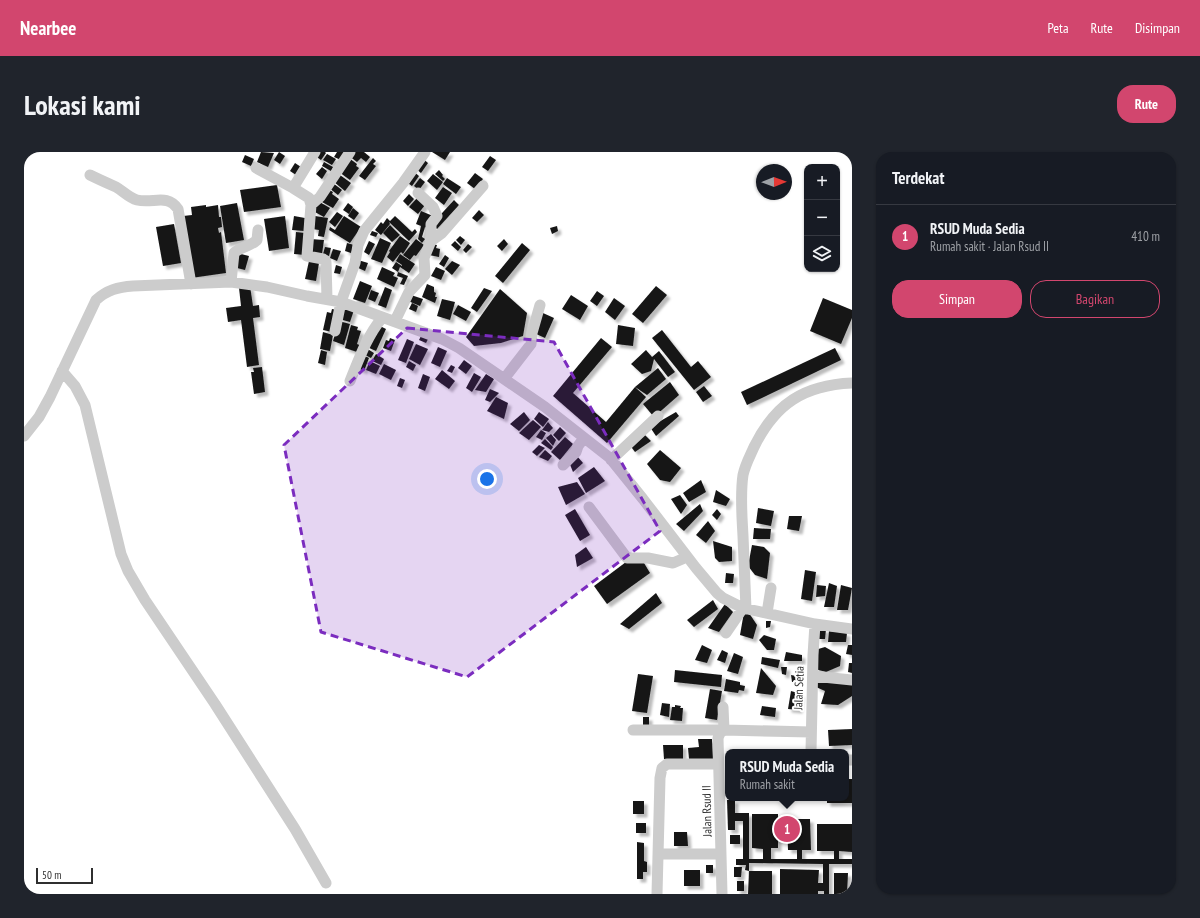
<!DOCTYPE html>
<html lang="id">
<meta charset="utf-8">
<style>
:root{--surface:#171b24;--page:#20242c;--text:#f1f3f6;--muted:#9ea1a6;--line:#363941;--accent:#d2466e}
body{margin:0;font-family:"PT Sans Narrow",sans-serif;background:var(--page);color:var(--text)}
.controls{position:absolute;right:12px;top:12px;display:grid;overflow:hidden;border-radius:8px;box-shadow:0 1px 3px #0004}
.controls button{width:36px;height:36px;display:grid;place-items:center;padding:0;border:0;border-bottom:1px solid var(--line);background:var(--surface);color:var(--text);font:20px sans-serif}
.compass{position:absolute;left:732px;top:12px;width:36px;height:36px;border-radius:50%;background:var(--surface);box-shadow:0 1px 3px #0004;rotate:89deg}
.scale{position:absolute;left:12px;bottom:10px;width:57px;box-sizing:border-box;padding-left:4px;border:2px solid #2f2f2f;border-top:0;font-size:11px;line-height:14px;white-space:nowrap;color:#2f2f2f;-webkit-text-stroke:3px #fff;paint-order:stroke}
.you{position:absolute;left:463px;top:327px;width:14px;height:14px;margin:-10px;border:3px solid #fff;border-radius:50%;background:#1a73e8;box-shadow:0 0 0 6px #1a73e833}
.badge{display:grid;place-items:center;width:26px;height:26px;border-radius:50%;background:var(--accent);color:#fff;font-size:13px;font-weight:700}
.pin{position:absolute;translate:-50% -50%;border:2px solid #fff;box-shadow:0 1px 4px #0006}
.popup{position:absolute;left:701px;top:597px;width:124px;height:52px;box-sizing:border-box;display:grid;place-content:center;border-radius:8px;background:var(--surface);filter:drop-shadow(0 1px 3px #0005);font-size:13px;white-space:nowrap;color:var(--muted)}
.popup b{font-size:15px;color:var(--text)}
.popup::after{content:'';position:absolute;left:50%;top:100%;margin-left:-8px;border:8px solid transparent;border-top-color:var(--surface)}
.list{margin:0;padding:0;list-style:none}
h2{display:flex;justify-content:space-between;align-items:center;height:52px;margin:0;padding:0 16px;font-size:17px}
h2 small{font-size:13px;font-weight:400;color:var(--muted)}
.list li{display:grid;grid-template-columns:26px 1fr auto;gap:12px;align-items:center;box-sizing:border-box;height:64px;padding:0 16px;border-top:1px solid var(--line)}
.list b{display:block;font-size:15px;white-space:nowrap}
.list p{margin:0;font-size:13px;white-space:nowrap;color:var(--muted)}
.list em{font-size:13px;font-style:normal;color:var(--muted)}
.actions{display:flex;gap:8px;padding:12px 16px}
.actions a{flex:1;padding:9px 0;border:1px solid var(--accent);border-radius:16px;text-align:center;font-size:14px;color:var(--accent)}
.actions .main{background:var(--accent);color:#fff}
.icon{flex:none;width:22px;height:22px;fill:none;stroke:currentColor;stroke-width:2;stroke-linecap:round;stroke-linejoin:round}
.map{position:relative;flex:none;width:828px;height:742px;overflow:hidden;border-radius:16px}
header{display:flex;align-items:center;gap:24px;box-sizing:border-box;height:56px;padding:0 20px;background:var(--accent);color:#fff}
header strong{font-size:19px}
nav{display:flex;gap:22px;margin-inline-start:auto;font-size:14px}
.intro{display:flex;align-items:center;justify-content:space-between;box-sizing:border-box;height:96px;padding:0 24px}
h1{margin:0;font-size:28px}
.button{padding:10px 18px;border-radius:16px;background:var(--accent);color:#fff;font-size:14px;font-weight:700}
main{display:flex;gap:24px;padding:0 24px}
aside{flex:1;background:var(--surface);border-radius:16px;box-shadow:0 1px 3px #0004}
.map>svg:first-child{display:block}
.building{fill:#161616;filter:url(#shadow)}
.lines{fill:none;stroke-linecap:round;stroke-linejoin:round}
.minor{stroke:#ccc;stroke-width:11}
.marked{fill:#7b2cbf;fill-opacity:0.2;stroke:#7b2cbf;stroke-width:3;stroke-dasharray:8 5;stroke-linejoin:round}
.labels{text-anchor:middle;stroke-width:4;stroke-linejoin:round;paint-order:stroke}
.street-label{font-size:12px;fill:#2f2f2f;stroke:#fff}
</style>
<header>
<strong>Nearbee</strong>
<nav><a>Peta</a><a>Rute</a><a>Disimpan</a></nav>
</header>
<div class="intro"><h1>Lokasi kami</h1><a class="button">Rute</a></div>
<main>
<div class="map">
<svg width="828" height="742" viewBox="0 0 828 742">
<defs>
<filter id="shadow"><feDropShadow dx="3.5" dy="3.5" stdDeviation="1" flood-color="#0004"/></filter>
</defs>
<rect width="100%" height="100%" fill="#fff"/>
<path class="building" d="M237,0L250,1L244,15L233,10Z
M255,0L261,4L256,12L250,8Z
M292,0H301L302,1L297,8L290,3Z
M313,0H321L317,8L310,5Z
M328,0H340L346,5L342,10L337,6L333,10L325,4Z
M408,0H426L421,8Z
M303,2L312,7L308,13L299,8Z
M221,3L230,7L227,14L218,10Z
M466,4L472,8L464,19L458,15Z
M325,6L333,12L332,14L335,16L326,28L315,20Z
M349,6L352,9L349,12L352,14L341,28L335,24Z
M398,6L404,11L397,21L391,16Z
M300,10L309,15L307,19L298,14Z
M271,11L277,15L272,23L266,19Z
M298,15L303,19L298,27L292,22Z
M415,18L419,23L418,24L421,27L419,29L411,22Z
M389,19L395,24L388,34L381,29Z
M451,21L459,27L451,37L443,31Z
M409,22L419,30L413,38L403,29Z
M316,23L327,31L321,39L310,30Z
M396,26L401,30L395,38L390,34Z
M423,26L437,35L432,42L419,32Z
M309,31L318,38L314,43L305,36Z
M253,33L257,55L220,60L216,38Z
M419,35L428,41L420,53L411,46Z
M304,37L309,40L308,42L315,47L309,56L296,49Z
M385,42L390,47L384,54L379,49Z
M393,46L401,53L394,62L385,55Z
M430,48L435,53L413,77L408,72Z
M294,49L306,56L300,65L289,59Z
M213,51L220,88L202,91L196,54Z
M324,51L329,55L325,62L319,58Z
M182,53V55L194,53L195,65H197L198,75L194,76L195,81L197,80L202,121L167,126L159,64L168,63L167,55Z
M329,56L335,61L330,68L324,64Z
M455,58L460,63L453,70L448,66Z
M397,59L409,64L405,77L401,75L398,85L401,87L398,91L394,87L397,74L392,72Z
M313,60L319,64L311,75L305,70Z
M261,64L265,96L245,99L240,67Z
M270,64L281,66L280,79L268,78Z
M291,64L304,66L300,85L294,84L295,78L288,77Z
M320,64L337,75L326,91L305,78L306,75L311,78Z
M371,64L388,80L391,77L393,80L385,89L365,70L366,72L357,83L351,78L357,70L359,72L363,66L366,69Z
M150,72L157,111L139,114L132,75Z
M366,73L376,83L368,90L359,81Z
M533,74L534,79L528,82L526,76Z
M348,79L354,81L352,85L346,83Z
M272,80L281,81V103L270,102Z
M376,84L386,91L379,102L377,100L369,110L363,105L366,100L365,99Z
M436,84L441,88L437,93L432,88Z
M356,86L367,91L358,111L347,107Z
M286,87L300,88L298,102L284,100Z
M392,87L400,93L392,104L390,103L386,108L379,103Z
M480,87L484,92L478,99L473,94Z
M345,89L351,92L345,103L340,100Z
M431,89L437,95L434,99L427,93Z
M323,91L330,93L327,101L321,99Z
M498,91L506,98L479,131L471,124Z
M407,92L413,93L412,96L416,97L415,105L405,103Z
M444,92L448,95L442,101L439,98Z
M301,95L307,96L305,104L299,102Z
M309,97L317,99L313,109L306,106Z
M213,101L225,104L221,118L209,115Z
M376,102L391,112L385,121L376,115L374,120L368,116L372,110L378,114V113L372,109Z
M421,103L425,106L420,115L415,112Z
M334,108L344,111L341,119L332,115Z
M285,109L295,111L292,129L281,127Z
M428,109L436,113L428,123L421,117Z
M312,113L318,115L316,122L310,121Z
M358,115L371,121L369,124L374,126L370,135L353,127Z
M412,115L421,119L417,128L407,124Z
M374,120L384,124L380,133L376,132L379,126L373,124Z
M336,129L348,134L341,151L329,147Z
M403,132L410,135V140L412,141L411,145H413L411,151L398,145Z
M226,134L229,154L235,153L236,165L229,166L235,213L223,215L217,168L204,170L202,156L217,154L215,136Z
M632,134L643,143L619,171L608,162Z
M361,135L368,138L362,156L354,153Z
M460,136L468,139L453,160L447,156Z
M476,137L503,161L499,184L477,191L450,194L442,185Z
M347,138L355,141L351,150L344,147Z
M573,139L580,144L573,154L566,149Z
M387,143L399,147L396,154L384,149Z
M547,143L564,154L556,168L538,157Z
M590,146L601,154L591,168L581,160Z
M799,146L828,158V166L817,192L786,179Z
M418,147L431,150L426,168L413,164Z
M388,151L394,154L392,160L385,157Z
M434,153L447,160L442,169L429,162Z
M319,155L330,158L326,170L315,167Z
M308,157L313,158L308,180L299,178L303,160L307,161Z
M519,161L530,166L521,186L510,181Z
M315,169L326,172L320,193L309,189Z
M327,173L334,175L333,178L337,179L333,192L338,194L336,201L321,196Z
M594,173L611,176L609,194L592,192Z
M356,174L362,177L352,199L343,195Z
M638,178L667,215L674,209L687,225L670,238L628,186Z
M299,180L309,183L306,199L296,197Z
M398,182L405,185L402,191L395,188Z
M366,186L371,188L367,199L359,196L362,188L365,189Z
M577,186L588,195L549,241L582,270L611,235L634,216L642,227L623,243L611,235L622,245L583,291L529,244Z
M383,187L390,190L382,211L374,208Z
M392,192L404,197L396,213L385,207Z
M414,195L423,199L416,215L407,211Z
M342,196L350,201L347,206L339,202Z
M811,196L817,208L723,253L717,240Z
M297,198L303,200L301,213L294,211Z
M622,198L628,205L635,199L651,220L644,225L630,207L627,219L618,222L607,212Z
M352,202L360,207L357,213L348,209Z
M339,203L345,206L340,219L333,216Z
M440,208L448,214L442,222L434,216Z
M346,209L356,214L352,222L342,218Z
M385,209L392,213L389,219L382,215Z
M360,212L372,218L367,228L355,222Z
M427,213L431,215L428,221L423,219Z
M238,215L241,240L230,242L227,220H230L229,216Z
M418,218L431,229L425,237L411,227Z
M450,221L457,225L448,240L442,236Z
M399,222L406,225L401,239L394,236Z
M462,222L470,227L462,240L451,238Z
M376,226L381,228L378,236L373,234Z
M646,230L655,243L630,265L619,252Z
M680,234L688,244L679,250L672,240Z
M466,237L475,241L466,250L461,248Z
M472,245L484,251L480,267L463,259Z
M500,260L506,268L495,279L486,272Z
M515,260L525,267L519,275L510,267Z
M652,260L655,264L632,284L626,275Z
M509,268L517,275L505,288L495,281Z
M524,270L529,276L525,280L518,278Z
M536,275L542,281L535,289L529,283Z
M517,278L522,281L518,288L512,285Z
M618,280L627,289L611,300L605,292Z
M527,282L532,288L529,294L522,286Z
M541,285L549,292L536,308L527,300Z
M521,287L529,295L527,298L517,291Z
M515,293L521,296L513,304L508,300Z
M521,298L528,304L524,309L515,305Z
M636,298L657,316L646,330L636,328L623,312Z
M553,304L559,311L549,320L545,310Z
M570,315L581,329L562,341L554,326Z
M677,328L682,340L665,350L659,341Z
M553,330L561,342L542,353L534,335Z
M692,338L706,347L702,354L689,350Z
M656,343L663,353L657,362L647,347Z
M676,352L679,359L660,379L652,372Z
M734,356L750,359L747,374L732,371Z
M551,357L566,383L556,389L541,363Z
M693,357L697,362L693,368L688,363Z
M765,364H778L775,379L763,377Z
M684,369L691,379L682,391L672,383Z
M730,376L747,377L746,387H729Z
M689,389L708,395V409L695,410L691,406Z
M728,393L740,395L746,401L743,427L731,423L724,414Z
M562,395L569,406L553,415L551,403Z
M614,401L626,421L583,452L570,434Z
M781,418L792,420L788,449L777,447Z
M702,421L710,422L709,431H701Z
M805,431L813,434L810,455H800Z
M793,433L802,434L801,444L792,445Z
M817,433L828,436L824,458H813Z
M632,441L638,451L605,477L596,472Z
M689,448L694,457L670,475L663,468Z
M701,452L709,460L695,480L684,476Z
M720,460L725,461L733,473L729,487L716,483Z
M742,469H747L746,475L742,476Z
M794,477H802L801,487H794Z
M805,479L823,481L822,490H804Z
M740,483L752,487L750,498H743L735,488Z
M678,493L688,498L683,511L671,508Z
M824,493H828V503L822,502Z
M801,495L817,504L816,514L802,520L791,517V498Z
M698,498L704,501L701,511L693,508Z
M762,500L778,503V509H760Z
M710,501L719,505L714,522L703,519Z
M738,505L756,508L754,516L737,512Z
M825,511H828V521L824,520Z
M757,515H763L762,523L758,522Z
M737,516L752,534L749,543L732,541Z
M651,518L698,523L697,535L650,530Z
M614,522L629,524L623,561L608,559Z
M767,523L772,524V530H768Z
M791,525L828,532V544L814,553L797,552L801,539L792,535Z
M702,527L716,530V533L721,534L720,539L715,538L714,541L700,539Z
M686,537L698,539L693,568L681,566Z
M767,539L777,542L775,558L764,557Z
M638,551L646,552L645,565L636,563Z
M651,553L657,554L656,556H659L658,569L646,568L648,555H651Z
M738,554L752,556L751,565L736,563Z
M619,565H625V575H619Z
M828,577V593L805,594L804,578Z
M674,587H688L689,610L665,607L664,596L675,595Z
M639,593H659V607H640Z
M822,627H828V651H803V646H822Z
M703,648H711V661H725V707H739V697L728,696V662H754V696H747V707H773V698H764L763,667H786L787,698H778V707H810V699H793V672H828V700L815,699V707H828V712H805V742H800V739H794V742H756V717L795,718L794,731H799V712L725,711V719L721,718L722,713H712V707H719V669H711V678H704Z
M609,649H620V662H609Z
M612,671H622V681H612Z
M650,680H663L664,694H650Z
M706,683H716V692H706Z
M613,690L620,691V709L623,710V720H619V727H613Z
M682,713H689V721H682Z
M710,715H718L717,725H710Z
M660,718H676V734H660Z
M725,719H748V742H724Z
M810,721H824L823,742H810Z
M713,729H720V739H713Z"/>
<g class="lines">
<path class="minor" d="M291,0L269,36L285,46L287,53L283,104L299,107L302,110L303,147
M232,16L269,36
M66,23C74,27 83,31 92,35C99,39 105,46 113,48C129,52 143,41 154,57L167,132
M287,53L296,45L326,0
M407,89L418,81L459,34
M207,130L210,101C217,94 226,95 233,88L234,78
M371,169L385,140L401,123L400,106L407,89V72L413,64L409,55L394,41
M311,179L317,150L331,111L334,93L340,79L379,31L401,0
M38,219L51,234L61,253L97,402L104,419L121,448L191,552L271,677L302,731
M480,227L507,192L508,181L516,153
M326,229C335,207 343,184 358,166
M0,284L15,265L26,245L72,148C83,138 94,135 109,134L207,130L243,135L283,144L317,150L418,187L435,196L521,255L586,306L619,347L672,416L693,441L699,446L719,456L791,472L828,477
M587,308L634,264
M539,313L552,300L554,294L560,286
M565,355L603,406H624L649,411L663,405
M722,457C721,433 720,408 719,384C718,364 716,343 719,323C721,313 726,304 730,295C751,252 780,233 828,231
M743,461L747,436
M702,481L719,456
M789,524L828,528
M699,555L700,578
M609,578H700L787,580
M787,600L789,503L791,472
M822,608H828
M635,702H697
M633,742L636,626L638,616L643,612H694
M698,742L694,586L696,581L700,578"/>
</g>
<path class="marked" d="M383,176L530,190L636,379L443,525L297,480L260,293Z"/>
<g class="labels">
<g class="street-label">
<text transform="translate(775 536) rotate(-88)" y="4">Jalan Setia</text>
<text transform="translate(683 659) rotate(-91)" y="4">Jalan Rsud II</text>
</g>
</g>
</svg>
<div class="controls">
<button>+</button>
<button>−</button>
<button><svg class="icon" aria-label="layers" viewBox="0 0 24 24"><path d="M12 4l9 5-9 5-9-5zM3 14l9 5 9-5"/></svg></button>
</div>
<svg class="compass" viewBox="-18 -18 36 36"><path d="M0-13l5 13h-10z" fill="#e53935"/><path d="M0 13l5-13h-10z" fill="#9ea1a6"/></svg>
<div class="scale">50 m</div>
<div class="you"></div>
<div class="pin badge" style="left:763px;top:677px">1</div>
<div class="popup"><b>RSUD Muda Sedia</b>Rumah sakit</div>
</div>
<aside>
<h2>Terdekat<small></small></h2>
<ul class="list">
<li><span class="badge">1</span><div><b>RSUD Muda Sedia</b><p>Rumah sakit · Jalan Rsud II</p></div><em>410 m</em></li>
</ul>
<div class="actions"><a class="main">Simpan</a><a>Bagikan</a></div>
</aside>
</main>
